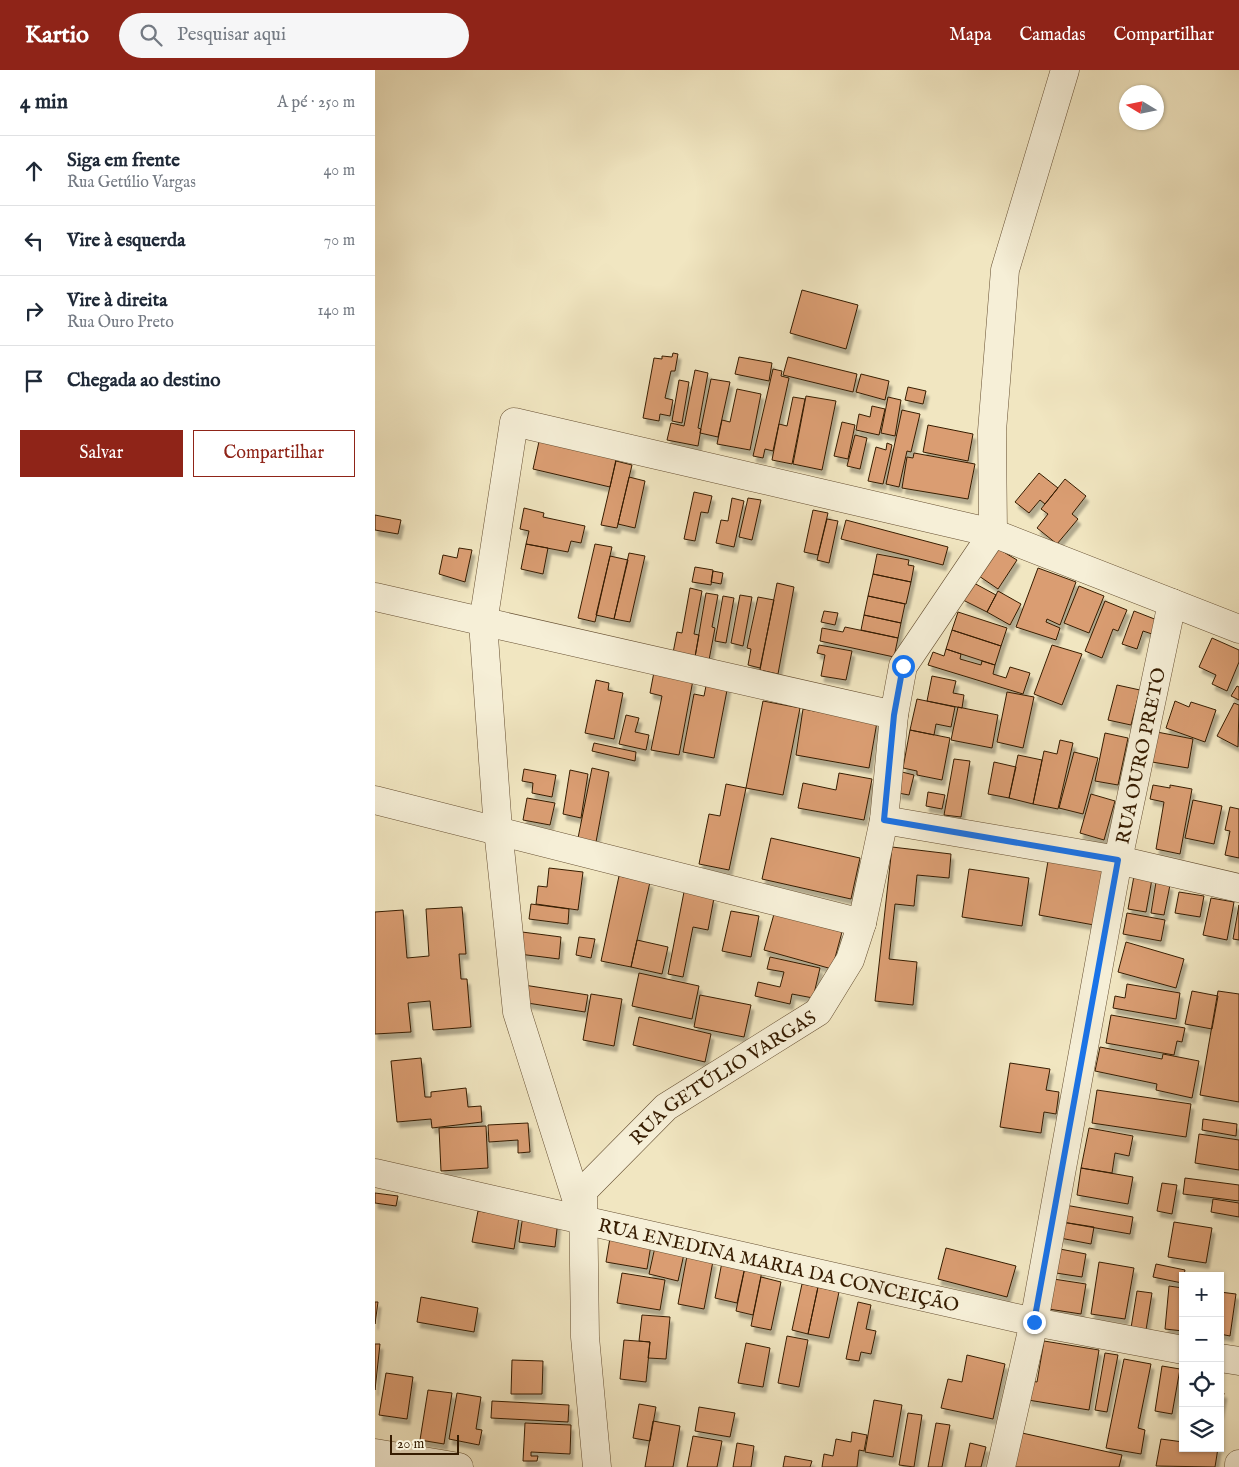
<!DOCTYPE html>
<html lang="pt">
<meta charset="utf-8">
<style>
:root{--surface:#fff;--page:#f6f6f7;--text:#1f2937;--muted:#747a83;--line:#e0e1e3;--accent:#8f2418}
body{margin:0;font-family:"IM FELL English",serif;background:var(--page);color:var(--text)}
.controls{position:absolute;right:15px;bottom:15px;display:grid;overflow:hidden;border-radius:0px;box-shadow:0 1px 4px #0004}
.controls button{width:45px;height:45px;display:grid;place-items:center;padding:0;border:0;border-bottom:1px solid var(--line);background:var(--surface);color:var(--text);font:25px sans-serif}
.compass{position:absolute;left:744px;top:15px;width:45px;height:45px;border-radius:50%;background:var(--surface);box-shadow:0 1px 4px #0004;rotate:280deg}
.scale{position:absolute;left:15px;bottom:12px;width:69px;box-sizing:border-box;padding-left:5px;border:2px solid #361c01;border-top:0;font-size:14px;line-height:18px;white-space:nowrap;color:#361c01;-webkit-text-stroke:4px #f6efd7;paint-order:stroke}
.stop{position:absolute;width:15px;height:15px;margin:-11px;border:4px solid #1a73e8;border-radius:50%;background:#fff}
.stop.end{background:#1a73e8;border-color:#fff;box-shadow:0 1px 5px #0008}
.list{margin:0;padding:0;list-style:none}
h2{display:flex;justify-content:space-between;align-items:center;height:65px;margin:0;padding:0 20px;font-size:21px}
h2 small{font-size:16px;font-weight:400;color:var(--muted)}
.list li{display:grid;grid-template-columns:32px 1fr auto;gap:15px;align-items:center;box-sizing:border-box;height:70px;padding:0 20px;border-top:1px solid var(--line)}
.list b{display:block;font-size:19px;white-space:nowrap}
.list p{margin:0;font-size:16px;white-space:nowrap;color:var(--muted)}
.list em{font-size:16px;font-style:normal;color:var(--muted)}
.actions{display:flex;gap:10px;padding:15px 20px}
.actions a{flex:1;padding:11px 0;border:1px solid var(--accent);border-radius:0px;text-align:center;font-size:18px;color:var(--accent)}
.actions .main{background:var(--accent);color:#fff}
.icon{flex:none;width:28px;height:28px;fill:none;stroke:currentColor;stroke-width:2;stroke-linecap:round;stroke-linejoin:round}
.map{position:relative;flex:none;width:864px;height:1397px;overflow:hidden}
header{display:flex;align-items:center;gap:30px;box-sizing:border-box;height:70px;padding:0 25px;background:var(--accent);color:#fff}
header strong{font-size:24px}
nav{display:flex;gap:28px;margin-inline-start:auto;font-size:18px}
.search{width:350px;height:45px;background:var(--page);display:flex;align-items:center;gap:12px;box-sizing:border-box;padding:0 18px;border-radius:28px;color:var(--muted);font-size:19px}
main{display:flex}
aside{flex:1;background:var(--surface)}
.map>svg:first-child{display:block}
.building{fill:#da9d72;stroke:#361c01;filter:url(#shadow)}
.lines{fill:none;stroke-linecap:round;stroke-linejoin:round}
.minor-casing{stroke:#654e31;stroke-width:29}
.minor{stroke:#f6efd7;stroke-width:28}
.route{stroke:#1a73e8;stroke-width:6}
.labels{text-anchor:middle;stroke-width:4;stroke-linejoin:round;paint-order:stroke}
.street-label{font-size:19px;fill:#361c01;stroke:#f6efd7}
</style>
<header>
<strong>Kartio</strong>
<div class="search"><svg class="icon" aria-label="search" viewBox="0 0 24 24"><circle cx="10" cy="10" r="6"/><path d="M15 15l6 6"/></svg>Pesquisar aqui</div>
<nav><a>Mapa</a><a>Camadas</a><a>Compartilhar</a></nav>
</header>
<main>
<aside>
<h2>4 min<small>A pé · 250 m</small></h2>
<ul class="list">
<li><svg class="icon" aria-label="ahead" viewBox="0 0 24 24"><path d="M12 20V5M6 11l6-6 6 6"/></svg><div><b>Siga em frente</b><p>Rua Getúlio Vargas</p></div><em>40 m</em></li>
<li><svg class="icon" aria-label="left" viewBox="0 0 24 24"><path d="M17 20v-9H6M10 6l-5 5 5 5"/></svg><div><b>Vire à esquerda</b></div><em>70 m</em></li>
<li><svg class="icon" aria-label="right" viewBox="0 0 24 24"><path d="M7 20v-9h11M14 6l5 5-5 5"/></svg><div><b>Vire à direita</b><p>Rua Ouro Preto</p></div><em>140 m</em></li>
<li><svg class="icon" aria-label="arrive" viewBox="0 0 24 24"><path d="M6 21V4h12l-3 4 3 4H6"/></svg><div><b>Chegada ao destino</b></div></li>
</ul>
<div class="actions"><a class="main">Salvar</a><a>Compartilhar</a></div>
</aside>
<div class="map">
<svg width="864" height="1397" viewBox="0 0 864 1397">
<defs>
<filter id="shadow"><feDropShadow dx="3" dy="5.5" stdDeviation="1" flood-color="#0004"/></filter>
</defs>
<rect width="100%" height="100%" fill="#f1e6c1"/>
<filter id="stains"><feTurbulence type="fractalNoise" baseFrequency=".004" numOctaves="4"/><feColorMatrix values="0 0 0 0 .2 0 0 0 0 .09 0 0 0 0 .02 0 0 0 .5 -.17"/></filter>
<radialGradient id="worn" r=".72"><stop offset=".6" stop-color="#630" stop-opacity="0"/><stop offset="1" stop-color="#630" stop-opacity=".3"/></radialGradient>
<path class="building" d="M427,220L483,235L471,279L415,263Z
M298,283L303,284L300,301H296L290,328L298,330L295,346L285,344L284,351L268,348L279,288L287,289V286L297,287Z
M364,287L397,293L394,311L360,304Z
M413,287L482,304L478,322L408,305Z
M398,299L407,301L406,306L414,308L398,381L390,379L388,388L378,386Z
M320,300L333,303L323,358L326,359L323,376L292,370L296,353L309,356Z
M486,304L514,311L510,330L481,322Z
M336,309L355,312L343,367L325,363Z
M304,310L314,312L307,353L297,351Z
M533,317L551,321L548,334L530,330Z
M362,319L386,324L375,380L342,374L347,350L355,352Z
M431,326L461,331L447,400L418,394Z
M418,327L430,329L417,394L397,390L404,354L412,356Z
M513,327L526,330L520,366L506,363Z
M497,336L510,339L504,365L481,360L484,344L495,347Z
M527,340L545,344L536,382L532,381L524,417L511,414Z
M467,352L480,355L473,389L459,386Z
M553,355L598,364L593,391L548,382Z
M480,365L492,368L485,399L472,396Z
M165,367L242,385L235,417L158,399Z
M512,373L517,375L508,414L493,411L501,377L511,380Z
M539,383L600,394L593,429L527,418L532,387L538,388Z
M241,391L257,395L242,458L226,455Z
M664,403L683,418L670,434L665,430L654,443L640,432Z
M254,407L270,411L260,458L243,454Z
M690,409L711,426L697,444L703,449L682,474L662,458L673,444L666,439Z
M319,422L337,426L333,443L326,442L320,471L309,469Z
M357,428L369,431L359,477L341,473L346,450L353,451Z
M373,428L386,430L377,470L364,467Z
M149,438L169,443L168,447L210,456L206,473L196,471L193,482L151,474L154,461L145,459Z
M438,440L453,443L443,485L429,482Z
M0,445L26,450L23,464L0,460Z
M452,449L463,451L454,493L442,490Z
M471,450L573,477L568,495L466,469Z
M151,474L173,478L168,504L146,499Z
M220,474L237,477L220,552L203,548Z
M84,478L97,480L90,512L64,504L68,485L82,488Z
M622,478L642,490L623,519L604,506Z
M254,483L270,486L255,552L239,549Z
M502,484L534,490L533,495L539,496L536,512L498,504Z
M235,486L253,490L239,549L221,545Z
M320,497L338,500L336,515L317,512Z
M663,498L701,512L685,555L672,549L671,552L685,558L681,570L641,557Z
M338,501L348,503L346,514L336,512Z
M498,504L536,512L531,534L493,526Z
M597,512L621,525L612,542L588,530Z
M402,513L419,517L403,604L385,600Z
M704,516L729,526L714,563L689,553Z
M315,518L327,521L319,564L324,565L320,587L298,583L302,562L307,563Z
M623,521L646,534L635,555L612,542Z
M331,523L343,525L337,557L340,558L334,590L320,587Z
M365,525L377,527L368,576L356,573Z
M348,526L359,528L351,573L340,571Z
M493,526L530,534L526,553L489,545Z
M383,527L399,530L385,598L373,595L376,579L372,578Z
M730,531L752,540L743,561L738,559L727,588L710,581Z
M449,541L463,543L460,555L446,552Z
M759,541L782,550L777,564L768,561L762,579L747,574Z
M583,542L632,558L626,576L577,560Z
M489,545L526,553L523,568L486,560Z
M470,557L523,568L519,587L445,571L447,558L468,562Z
M577,560L626,576L620,595L571,579Z
M837,568L864,580V592L852,621L837,614L841,605L824,597Z
M444,575L477,581L471,610L446,606L450,585L442,583Z
M677,575L707,584L687,635L659,624Z
M571,579L586,584L585,589L606,595L607,591L620,595L618,604L631,608L635,597L655,603L648,624L553,595L558,582L569,586Z
M279,602L318,610L304,685L276,680L287,626L275,623Z
M557,606L581,611L578,623L589,625L587,638L552,631Z
M221,610L234,613L233,620L248,623L239,669L210,663Z
M332,611L353,615L339,688L308,682L319,624L329,626Z
M742,615L765,620L756,655L733,650Z
M862,616L864,617V630L856,626Z
M632,622L659,627L648,678L622,672Z
M542,629L580,637L576,657L561,654L559,665L535,660Z
M388,631L425,638L408,725L371,718Z
M800,631L814,637L816,632L841,640L830,672L791,658Z
M859,633L864,635L863,677L842,666Z
M583,637L623,645L617,678L576,670Z
M428,639L502,652L494,698L421,685Z
M251,645L264,648L260,662L274,665L271,680L244,674Z
M535,660L575,668L567,710L542,705V701L528,698Z
M782,662L818,669L813,698L777,692Z
M730,663L753,668L743,715L720,711Z
M685,670L698,673L683,739L658,734L669,681L682,684Z
M219,673L261,682L260,691L217,681Z
M699,682L723,688L708,744L684,738Z
M643,685L667,690L658,734L634,728Z
M579,689L595,691L586,747L569,745Z
M619,692L641,697L634,728L613,724Z
M217,698L234,702L221,772L203,768Z
M149,699L181,705L177,727L157,723L158,713L147,711Z
M195,700L213,704L206,748L188,744Z
M527,702L539,705L534,725L523,723Z
M464,703L497,709L489,750L423,738L428,713L461,720Z
M351,714L371,718L354,800L324,794L334,744L345,746Z
M778,715L795,718V715L817,719L805,784L781,779L789,732L775,729Z
M553,722L570,725L567,739L551,736Z
M716,724L740,731L729,770L705,763Z
M152,728L180,733L175,755L148,750Z
M818,730L847,736L839,774L810,768Z
M855,737L864,739V788L850,785L855,761L850,760Z
M396,768L485,788L476,829L387,809Z
M517,777L576,784L574,808L542,805L539,836L520,834L514,889L542,892L538,935L500,931Z
M673,791L729,801L719,855L664,845Z
M174,798L208,802L203,840L161,834L163,816L172,817Z
M594,799L654,808L647,856L587,847Z
M244,806L275,812L256,897L226,891Z
M759,806L777,809L771,842L753,839Z
M781,812L795,815L789,845L776,843Z
M309,822L339,828L333,860L318,857L308,907L293,904Z
M804,822L829,826L825,847L800,843Z
M836,828L859,832L852,870L828,865Z
M156,834L194,839L193,854L154,849Z
M864,835V870L858,869Z
M87,837L91,884H84L86,909H92L96,957L58,960L55,931L33,933L36,962L0,964V842L28,840L32,888L54,886L51,839Z
M356,841L384,846L376,887L347,881Z
M752,843L790,850L786,871L748,864Z
M399,844L467,862L457,899L389,880Z
M147,862L186,867L184,889L144,884Z
M204,867L220,869L216,888L201,885Z
M262,870L293,877L287,904L256,897Z
M751,872L809,889L801,918L743,902Z
M395,887L445,898L438,928L417,924L415,934L380,926L383,912L405,917L409,902L392,899Z
M264,903L324,916L317,949L257,936Z
M752,914L805,923L801,949L738,938L740,926L750,928Z
M149,915L213,925L210,942L146,932Z
M817,921L843,926L837,959L810,954Z
M843,921L864,924V1032L825,1025Z
M216,924L247,929L239,976L208,970Z
M325,925L376,935L369,967L319,957Z
M736,945L810,958L807,972L802,971L799,985L731,973Z
M264,947L336,964L330,992L258,975Z
M725,977L787,989L788,984L824,991L817,1028L781,1020L782,1014L720,1001Z
M46,988L50,1027H56V1022L91,1018L93,1037L106,1036L107,1052L57,1058L56,1049L22,1052L16,991Z
M635,993L675,999L671,1020L684,1022L681,1044L669,1042L666,1063L625,1057Z
M722,1020L816,1034L811,1067L717,1053Z
M828,1049L862,1054L861,1066L827,1060Z
M153,1053L155,1082L143,1083V1070L114,1072L113,1055Z
M111,1056L113,1098L66,1101L64,1058Z
M714,1058L758,1066L754,1086L740,1083L737,1103L706,1098Z
M824,1064L864,1070V1100L820,1093Z
M706,1098L758,1107L753,1134L702,1125Z
M810,1108L864,1115V1131L808,1124Z
M787,1113L802,1115L797,1144L782,1141Z
M0,1123L23,1126L21,1136L0,1133Z
M838,1129L864,1133V1147L836,1142Z
M690,1135L758,1147L755,1164L687,1152Z
M103,1141L144,1147L139,1179L97,1172Z
M148,1145L183,1150L180,1177L144,1172Z
M687,1152L719,1157L716,1174L685,1168Z
M799,1152L837,1158L831,1193L793,1187Z
M235,1168L276,1175L272,1199L231,1192Z
M280,1177L309,1184L303,1211L274,1204Z
M571,1178L641,1196L632,1227L563,1209Z
M685,1179L711,1184L707,1207L681,1203Z
M312,1186L338,1191L329,1239L303,1234Z
M347,1192L370,1197L362,1233L340,1228Z
M724,1192L759,1198L750,1249L716,1244Z
M781,1194L810,1200L807,1213L778,1207Z
M370,1197L387,1201L378,1245L361,1241Z
M247,1203L290,1210L285,1240L242,1233Z
M386,1207L406,1212L396,1260L376,1256Z
M672,1208L711,1214L706,1244L667,1238Z
M427,1214L443,1217L433,1264L417,1260Z
M794,1216L808,1218V1261L790,1259Z
M443,1217L464,1222L454,1268L433,1264Z
M762,1221L777,1223L771,1260L756,1258Z
M845,1222L861,1224L855,1266L845,1264Z
M46,1227L103,1238L99,1262L42,1252Z
M0,1232H3L0,1254Z
M483,1232L496,1235L491,1259L501,1261L496,1284L486,1282L484,1291L471,1289Z
M267,1245L295,1247L291,1289L273,1288L275,1272L264,1271Z
M412,1266L433,1270L424,1317L403,1313Z
M249,1270L275,1272L271,1312L245,1309Z
M669,1271L724,1280L714,1340L653,1330L656,1311L662,1312Z
M371,1273L395,1278L388,1317L363,1313Z
M0,1274H5L0,1320Z
M730,1283L743,1285L732,1342L720,1340Z
M592,1285L630,1294L618,1349L566,1338L573,1309L587,1312Z
M749,1289L776,1294L763,1358L770,1360L766,1384L731,1378Z
M137,1290L168,1291L167,1324H136Z
M787,1296L805,1299L797,1344L780,1341Z
M11,1303L38,1307L32,1349L4,1345Z
M53,1320L77,1323L69,1374L45,1370Z
M845,1322L849,1323L845,1343Z
M82,1323L106,1327L101,1359L107,1360L104,1375L74,1369Z
M499,1330L527,1335L518,1387L490,1382Z
M117,1331L194,1335L193,1352L116,1348Z
M264,1334L281,1337L275,1371L258,1368Z
M324,1337L360,1343L355,1367L320,1361Z
M533,1343L547,1345L539,1397L524,1395Z
M278,1351L305,1356L298,1397H270Z
M150,1353L196,1355L195,1384L156,1382V1386H163L162,1391H148Z
M561,1353L575,1355L567,1397H553Z
M477,1362L492,1365L489,1381L484,1380L482,1397H447L449,1384L458,1386L461,1369L476,1372Z
M647,1363L747,1385L744,1397H639Z
M318,1366L347,1371L342,1397H312Z
M786,1369L808,1372V1378H843L840,1397L781,1396Z
M362,1373L379,1376L376,1397H358Z
M595,1373L611,1377L606,1397H590Z
M410,1386L437,1391L435,1397H408Z"/>
<g class="lines">
<defs>
<g id="minor">
<path d="M618,463L617,361L630,200L690,0"/>
<path d="M0,527L519,645"/>
<path d="M0,730L487,853"/>
<path d="M509,750L743,790L864,818"/>
<path id="s1" d="M0,1103L659,1252L808,1280"/>
<path d="M208,1150L142,942L123,759L108,553L139,352L618,463L864,559"/>
<path d="M845,1288L864,1291"/>
<path d="M0,1383L84,1397"/>
<path id="s2" d="M222,1397L210,1267L208,1121L291,1037L443,942L475,890L487,853L509,750L519,645L528,596L618,463"/>
<path id="s3" d="M626,1397L659,1252L743,790L797,533"/>
<path d="M864,1397V1394"/>
</g>
</defs>
<use href="#minor" class="minor-casing"/>
<use href="#minor" class="minor"/>
</g>
<g class="lines">
<path class="route" d="M528,596L519,645L509,750L743,790L659,1252"/>
</g>
<g class="labels">
<g class="street-label">
<text dy="7" stroke="none"><textPath href="#s3" startOffset="725">RUA OURO PRETO</textPath></text>
<text dy="7" stroke="none"><textPath href="#s2" startOffset="458">RUA GETÚLIO VARGAS</textPath></text>
<text dy="7" stroke="none"><textPath href="#s1" startOffset="414">RUA ENEDINA MARIA DA CONCEIÇÃO</textPath></text>
</g>
</g>
<rect width="100%" height="100%" filter="url(#stains)"/>
<rect width="100%" height="100%" fill="url(#worn)"/>
</svg>
<div class="controls">
<button>+</button>
<button>−</button>
<button><svg class="icon" aria-label="locate" viewBox="0 0 24 24"><circle cx="12" cy="12" r="6"/><path d="M12 2v4M12 18v4M2 12h4M18 12h4"/></svg></button>
<button><svg class="icon" aria-label="layers" viewBox="0 0 24 24"><path d="M12 4l9 5-9 5-9-5zM3 14l9 5 9-5"/></svg></button>
</div>
<svg class="compass" viewBox="-18 -18 36 36"><path d="M0-13l5 13h-10z" fill="#e53935"/><path d="M0 13l5-13h-10z" fill="#747a83"/></svg>
<div class="scale">20 m</div>
<div class="stop" style="left:528px;top:596px"></div>
<div class="stop end" style="left:659px;top:1252px"></div>
</div>
</main>
